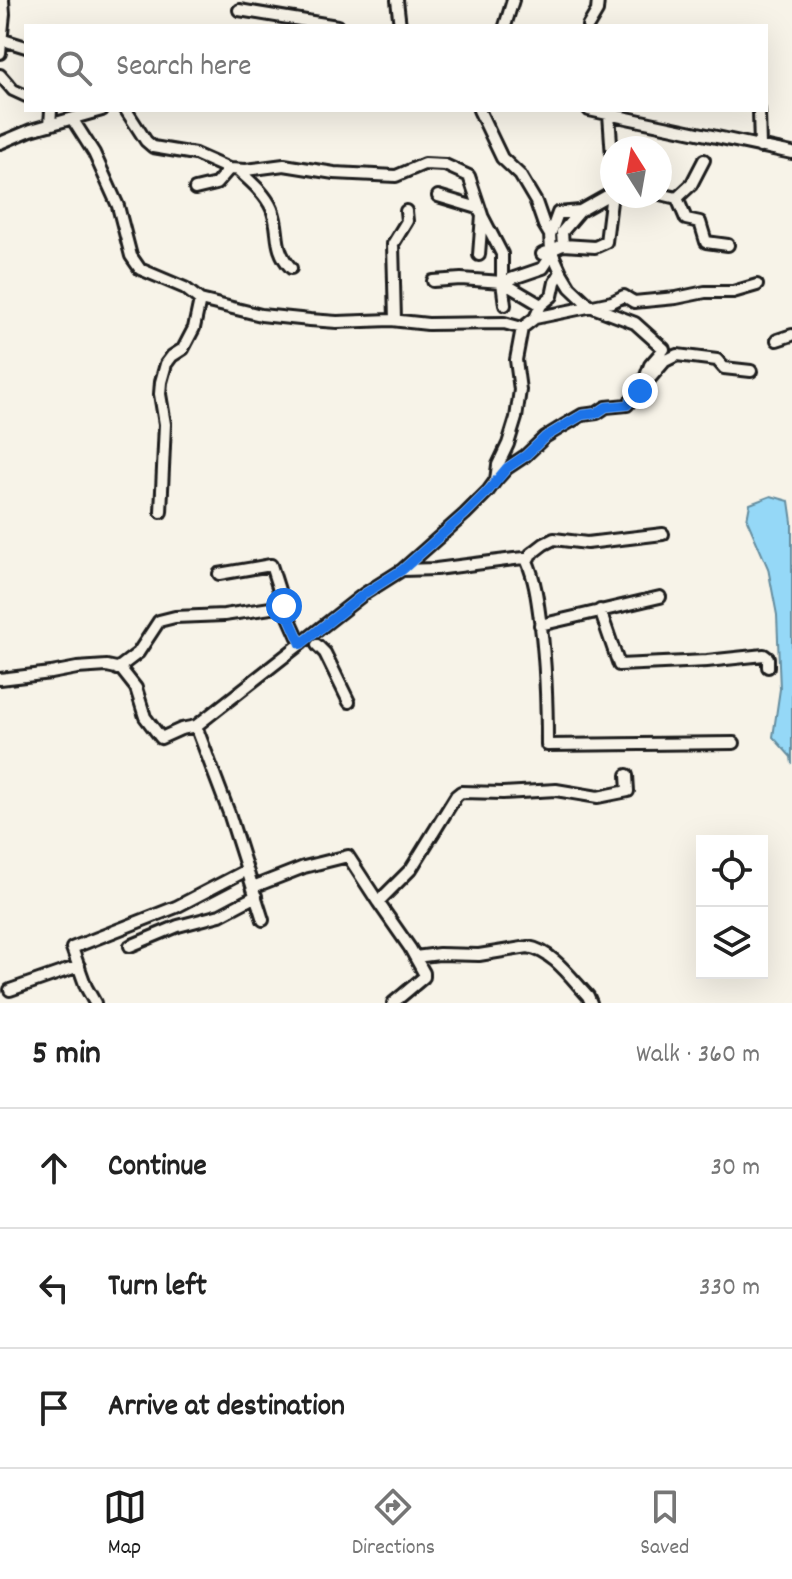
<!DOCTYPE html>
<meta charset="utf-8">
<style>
:root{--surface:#fff;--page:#f6f6f6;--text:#222;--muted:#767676;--line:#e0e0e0;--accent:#1c1c1c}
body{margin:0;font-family:Dekko,sans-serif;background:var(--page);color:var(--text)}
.controls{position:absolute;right:24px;bottom:24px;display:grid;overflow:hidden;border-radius:0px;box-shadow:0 8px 32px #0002}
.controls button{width:72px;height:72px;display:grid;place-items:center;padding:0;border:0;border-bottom:2px solid var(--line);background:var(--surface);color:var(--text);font:40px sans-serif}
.compass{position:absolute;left:600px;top:136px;width:72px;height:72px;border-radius:50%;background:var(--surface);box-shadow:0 8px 32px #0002;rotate:349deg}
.stop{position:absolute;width:24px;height:24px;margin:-18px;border:6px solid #1a73e8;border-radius:50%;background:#fff}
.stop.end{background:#1a73e8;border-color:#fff;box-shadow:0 2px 8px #0008}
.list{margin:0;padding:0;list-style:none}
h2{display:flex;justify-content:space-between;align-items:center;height:104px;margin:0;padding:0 32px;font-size:34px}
h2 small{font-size:26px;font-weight:400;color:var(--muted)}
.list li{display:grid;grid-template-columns:52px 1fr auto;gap:24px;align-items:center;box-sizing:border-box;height:120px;padding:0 32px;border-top:2px solid var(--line)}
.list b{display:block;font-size:30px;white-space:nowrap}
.list em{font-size:26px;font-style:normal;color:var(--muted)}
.icon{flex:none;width:44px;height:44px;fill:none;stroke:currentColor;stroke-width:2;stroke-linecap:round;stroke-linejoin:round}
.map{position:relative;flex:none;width:792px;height:1003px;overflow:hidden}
.search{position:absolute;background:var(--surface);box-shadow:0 8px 32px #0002;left:24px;right:24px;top:24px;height:88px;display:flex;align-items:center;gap:20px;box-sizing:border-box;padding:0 28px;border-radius:0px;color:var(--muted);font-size:30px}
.sheet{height:464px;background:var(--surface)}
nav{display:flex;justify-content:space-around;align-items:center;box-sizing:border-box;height:112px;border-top:2px solid var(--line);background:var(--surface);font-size:22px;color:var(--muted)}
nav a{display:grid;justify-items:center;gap:4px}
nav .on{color:var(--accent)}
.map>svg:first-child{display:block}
.water{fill:#95d8f7;stroke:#658d9f;stroke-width:2}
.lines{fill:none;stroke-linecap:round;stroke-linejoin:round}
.minor-casing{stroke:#1c1c1c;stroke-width:16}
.minor{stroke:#f7f3e8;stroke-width:10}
.route{stroke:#1a73e8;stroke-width:10}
</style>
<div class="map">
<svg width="792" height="1003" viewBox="0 0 792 1003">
<rect width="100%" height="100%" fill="#f7f3e8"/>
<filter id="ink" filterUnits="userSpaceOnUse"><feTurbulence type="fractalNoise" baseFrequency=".0125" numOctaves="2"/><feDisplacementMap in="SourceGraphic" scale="16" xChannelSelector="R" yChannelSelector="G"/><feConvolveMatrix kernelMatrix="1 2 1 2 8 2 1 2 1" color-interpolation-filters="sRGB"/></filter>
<g filter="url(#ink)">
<path class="water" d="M771,496L789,501L792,522V764L791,757L773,737L780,689L777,615L768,568L747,520L750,504Z"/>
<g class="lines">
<defs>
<path id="minor" d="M397,0L400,26
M239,10L337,26
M505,26L513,0
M588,26L597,11L598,0
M0,39L26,47
M0,53L4,14L3,0
M0,75L13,90L26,96
M126,110L146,141L153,147L195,154L229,169L246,170L284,165L334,173L396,176L424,164L445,165L469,176L482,215L479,255
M589,110L792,153
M759,110L760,147
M609,114L612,157
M73,120L94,153L118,206L131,256L140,269L185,288L200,300L261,315L310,320L337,322L391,320L428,324L504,323L522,328
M50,125L51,110
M0,143L31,130L102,110
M238,170C250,181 265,193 272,209C281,232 272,247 291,268
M195,189L216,184L229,169
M660,194L677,198L686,219L700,222L706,242L728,245
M438,196L478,208L502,254V282L505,305
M677,198L691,185L704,160
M550,235L558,213L580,211
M563,245L595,247L606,242L612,193
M542,254L563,245L562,232L580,211L612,193
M561,272L570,287L590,306L635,323L664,349L650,365L643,384
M433,281L461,279L502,282L543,268L553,253
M502,282L541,305
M535,318L612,302L624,296L634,302L676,298L705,292H733L757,285
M395,320L393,244L407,221L406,211
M777,340L792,335
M496,480L507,468L525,456L545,437L563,426L582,415L597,413L606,407L627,405L665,361L677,355L717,360L724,368L751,371
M161,512L165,424L160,394L161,382L166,364L172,356L183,349L194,328L200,300
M527,561L531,554L544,544L554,539L587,543L663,534
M402,570L436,569L514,559L525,558L527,561C536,582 538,605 541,627C546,667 547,706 547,745L734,743
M219,574L271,565L284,606L301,644
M600,610L619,665L707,661L764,655L768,658V667
M540,625L660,597
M317,645L325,653L349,702
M117,669L138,653L159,621L175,617L224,615L284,606
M0,679L51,673L77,668L107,666L121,669L136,688L145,717L161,738L181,729L196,726L364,594L402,570L465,514L488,491L496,480L498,465L508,444L516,418L520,390L516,360L522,328L535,318L541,305L552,296L555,282L561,272L551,250L550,235L544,225L536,202L520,175L502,158L479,110
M196,726L229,813L263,920
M253,887L304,867L348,856L378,902
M130,946L178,926L220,915L256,896
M415,957L439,954L479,955L528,947C553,951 571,978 588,996L591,1003
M10,990L79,966
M95,1003L86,987L72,948L176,907L247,870
M393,1003L424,977V973L410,948L378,902L411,869L456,796L461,792L503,793L556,790L598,797L628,791L627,775"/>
</defs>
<use href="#minor" class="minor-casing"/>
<use href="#minor" class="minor"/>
</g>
</g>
<g class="lines" filter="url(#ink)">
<path class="route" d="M284,606L301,644L364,594L402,570L465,514L488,491L507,468L525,456L545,437L582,415L597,413L606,407L627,405L640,391"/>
</g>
</svg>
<div class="controls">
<button><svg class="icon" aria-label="locate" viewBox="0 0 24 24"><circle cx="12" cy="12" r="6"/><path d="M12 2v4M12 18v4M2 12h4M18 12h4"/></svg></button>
<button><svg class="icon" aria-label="layers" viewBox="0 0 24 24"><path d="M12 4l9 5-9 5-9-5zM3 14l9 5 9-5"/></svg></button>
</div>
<svg class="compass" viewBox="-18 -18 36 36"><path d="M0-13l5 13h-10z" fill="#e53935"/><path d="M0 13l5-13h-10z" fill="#767676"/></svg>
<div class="stop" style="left:284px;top:606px"></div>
<div class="stop end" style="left:640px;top:391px"></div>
<div class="search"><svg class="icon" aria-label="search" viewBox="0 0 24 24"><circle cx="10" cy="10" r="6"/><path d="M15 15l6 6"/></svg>Search here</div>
</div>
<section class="sheet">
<h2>5 min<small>Walk · 360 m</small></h2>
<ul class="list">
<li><svg class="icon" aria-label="ahead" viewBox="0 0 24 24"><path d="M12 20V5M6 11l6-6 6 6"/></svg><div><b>Continue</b></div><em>30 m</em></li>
<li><svg class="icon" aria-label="left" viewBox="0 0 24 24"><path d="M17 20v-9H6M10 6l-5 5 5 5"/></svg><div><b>Turn left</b></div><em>330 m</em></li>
<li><svg class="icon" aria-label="arrive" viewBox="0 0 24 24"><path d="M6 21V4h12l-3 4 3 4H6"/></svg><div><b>Arrive at destination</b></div></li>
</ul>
</section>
<nav>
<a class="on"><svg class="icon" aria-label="map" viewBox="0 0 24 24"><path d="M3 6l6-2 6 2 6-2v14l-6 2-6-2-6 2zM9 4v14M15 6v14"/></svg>Map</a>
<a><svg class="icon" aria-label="directions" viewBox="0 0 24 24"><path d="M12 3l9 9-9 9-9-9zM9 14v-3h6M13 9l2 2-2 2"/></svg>Directions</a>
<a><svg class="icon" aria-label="saved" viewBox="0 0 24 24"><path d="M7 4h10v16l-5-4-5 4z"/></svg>Saved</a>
</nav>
